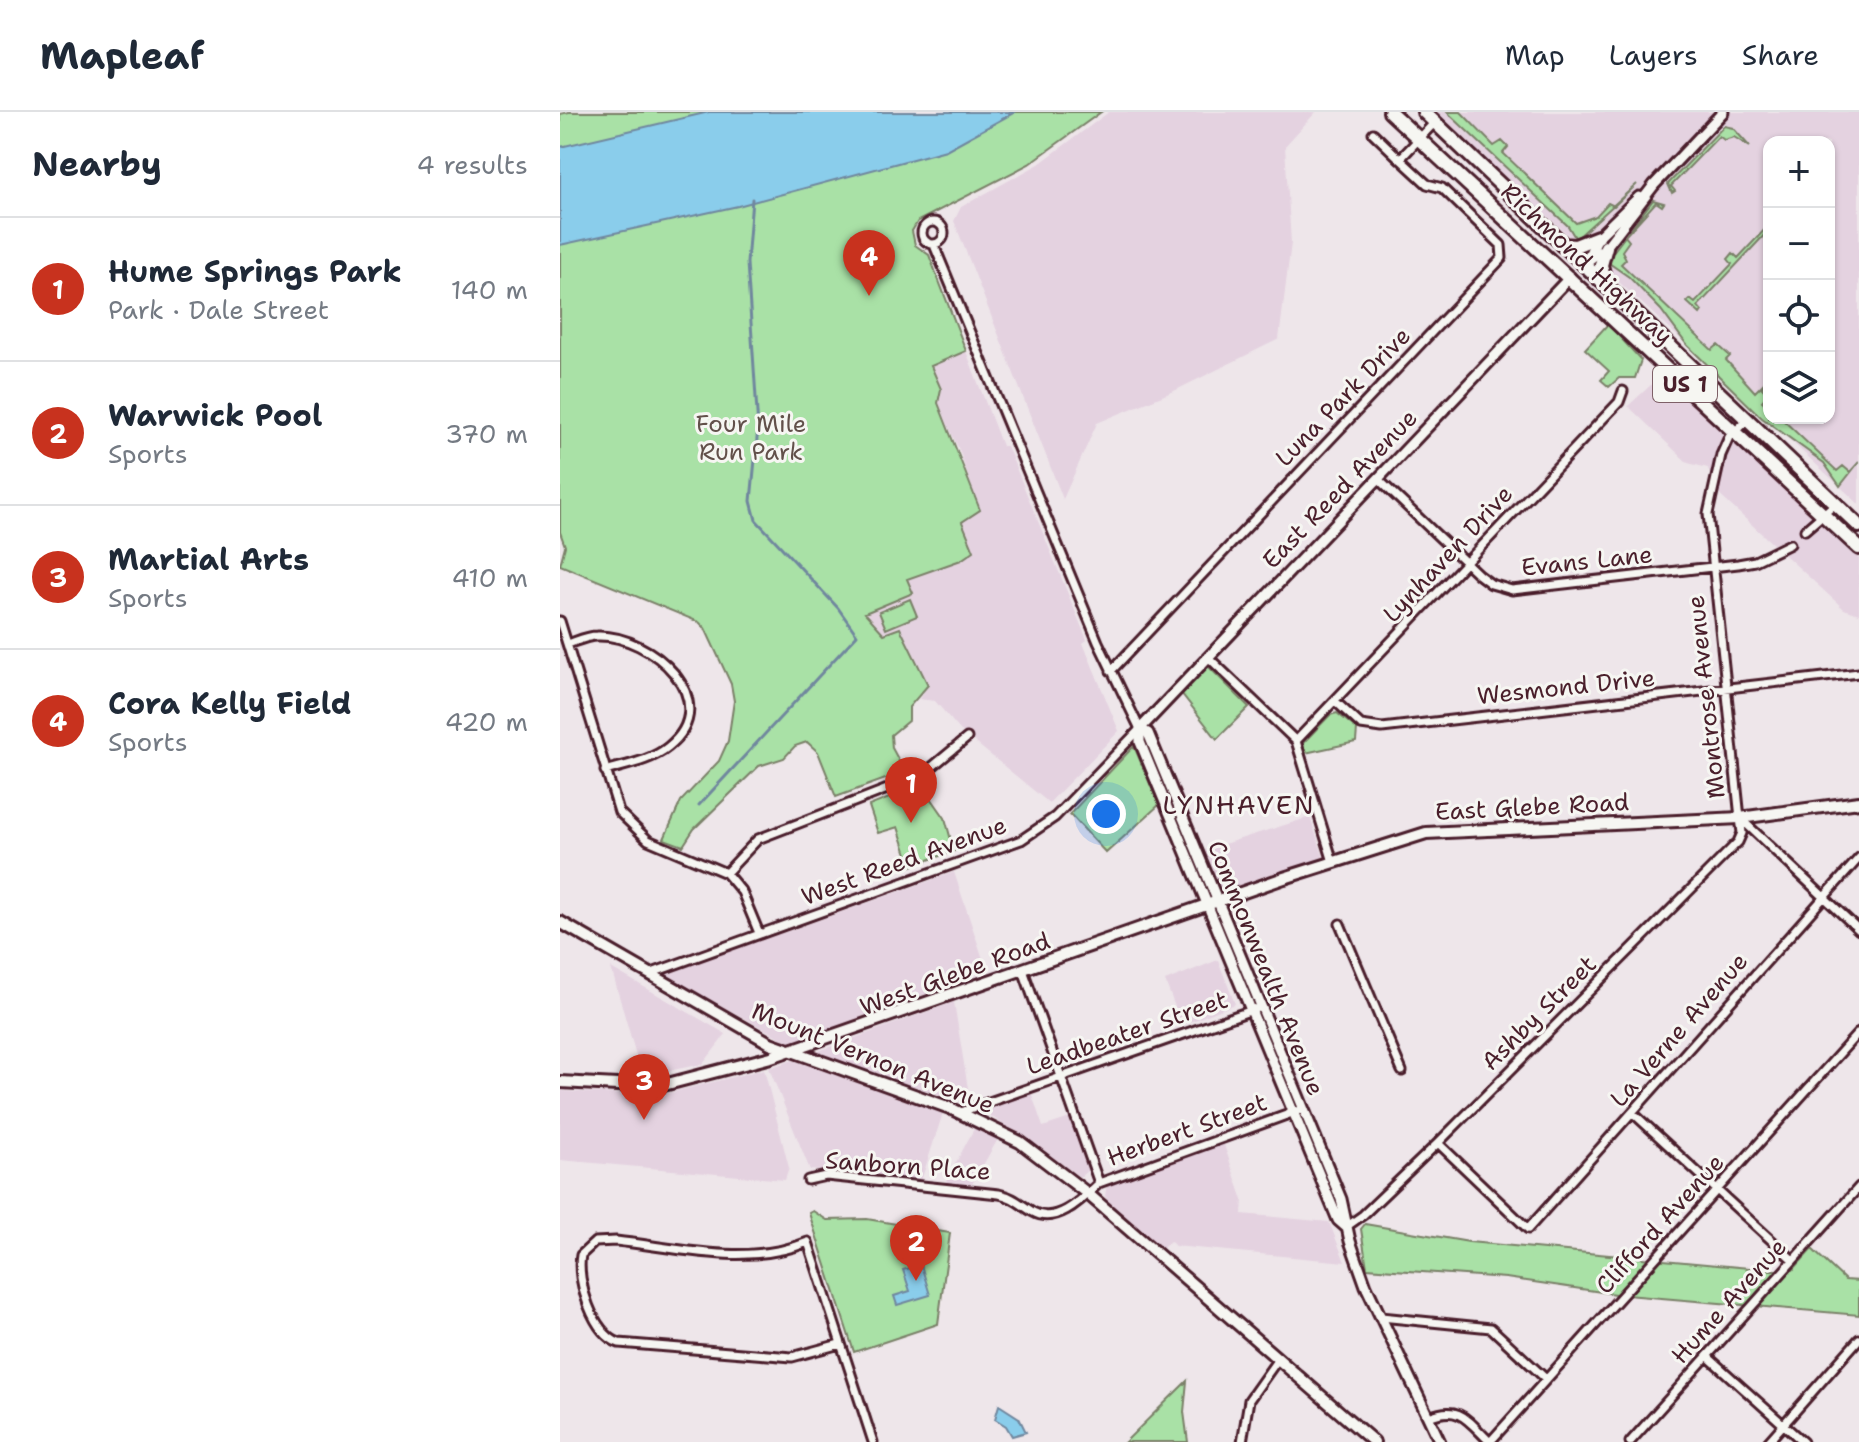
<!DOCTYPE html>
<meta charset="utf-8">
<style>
:root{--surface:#fff;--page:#f2f2f3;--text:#1f2937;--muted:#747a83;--line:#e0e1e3;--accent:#c8321e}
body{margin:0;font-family:"Shantell Sans",sans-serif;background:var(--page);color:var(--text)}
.controls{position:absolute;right:24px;top:24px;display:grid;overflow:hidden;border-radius:16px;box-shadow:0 2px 6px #0004}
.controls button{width:72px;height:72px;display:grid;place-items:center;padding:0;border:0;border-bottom:2px solid var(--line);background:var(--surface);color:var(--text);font:40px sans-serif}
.you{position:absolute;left:546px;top:702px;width:28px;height:28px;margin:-20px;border:6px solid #fff;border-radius:50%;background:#1a73e8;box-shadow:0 0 0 12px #1a73e833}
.badge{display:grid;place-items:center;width:52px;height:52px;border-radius:50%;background:var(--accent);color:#fff;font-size:26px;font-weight:700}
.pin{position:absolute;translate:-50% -66px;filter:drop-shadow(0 2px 4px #0008)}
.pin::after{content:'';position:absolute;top:42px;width:28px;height:24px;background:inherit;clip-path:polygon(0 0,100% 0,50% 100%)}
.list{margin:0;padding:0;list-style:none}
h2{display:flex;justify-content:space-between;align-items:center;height:104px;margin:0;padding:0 32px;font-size:34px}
h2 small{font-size:26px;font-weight:400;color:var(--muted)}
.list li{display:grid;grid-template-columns:52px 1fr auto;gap:24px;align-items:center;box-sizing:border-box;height:144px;padding:0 32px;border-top:2px solid var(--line)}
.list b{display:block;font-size:30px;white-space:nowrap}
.list p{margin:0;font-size:26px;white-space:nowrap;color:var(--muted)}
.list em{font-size:26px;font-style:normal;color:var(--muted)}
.icon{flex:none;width:44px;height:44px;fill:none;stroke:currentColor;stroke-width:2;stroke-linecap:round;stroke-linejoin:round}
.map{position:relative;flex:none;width:1299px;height:1330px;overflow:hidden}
header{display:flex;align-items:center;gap:48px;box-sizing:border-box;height:112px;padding:0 40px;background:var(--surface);border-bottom:2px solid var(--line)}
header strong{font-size:38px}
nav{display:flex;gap:44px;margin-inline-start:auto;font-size:28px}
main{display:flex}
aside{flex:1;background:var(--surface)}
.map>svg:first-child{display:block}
.built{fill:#e4d2e0;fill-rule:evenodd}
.green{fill:#a9e1a6;stroke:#7a8068;stroke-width:2}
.water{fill:#8acdeb;stroke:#70879e;stroke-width:2}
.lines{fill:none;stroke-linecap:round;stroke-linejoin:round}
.stream{stroke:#70879e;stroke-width:3}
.minor-casing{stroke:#4a1f2b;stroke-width:13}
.tertiary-casing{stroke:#4a1f2b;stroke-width:15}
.secondary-casing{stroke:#4a1f2b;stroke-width:16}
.trunk-casing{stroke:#4a1f2b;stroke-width:18}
.minor{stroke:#f6f6f2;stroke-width:7}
.tertiary{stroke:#f6f6f2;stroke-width:9}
.secondary{stroke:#f6f6f2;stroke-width:10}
.trunk{stroke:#f6f6f2;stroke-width:12}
.labels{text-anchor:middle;stroke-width:6;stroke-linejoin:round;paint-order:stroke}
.shield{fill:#f6f6f2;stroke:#7e6067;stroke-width:2}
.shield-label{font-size:22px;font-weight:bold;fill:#4a1f2b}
.street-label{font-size:24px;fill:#4a1f2b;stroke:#f6f6f2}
.park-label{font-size:24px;fill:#62504a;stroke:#f6f6f2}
.neighbourhood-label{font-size:26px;letter-spacing:2px;fill:#4a1f2b;stroke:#f6f6f2}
</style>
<header>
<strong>Mapleaf</strong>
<nav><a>Map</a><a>Layers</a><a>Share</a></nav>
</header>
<main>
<aside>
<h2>Nearby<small>4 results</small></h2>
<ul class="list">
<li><span class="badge">1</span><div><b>Hume Springs Park</b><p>Park · Dale Street</p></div><em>140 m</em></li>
<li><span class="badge">2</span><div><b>Warwick Pool</b><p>Sports</p></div><em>370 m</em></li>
<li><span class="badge">3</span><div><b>Martial Arts</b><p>Sports</p></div><em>410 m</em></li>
<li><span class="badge">4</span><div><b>Cora Kelly Field</b><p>Sports</p></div><em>420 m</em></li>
</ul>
</aside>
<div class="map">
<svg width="1299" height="1330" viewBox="0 0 1299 1330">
<rect width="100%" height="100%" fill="#eee6ea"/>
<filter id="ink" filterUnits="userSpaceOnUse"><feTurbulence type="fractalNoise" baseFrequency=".0125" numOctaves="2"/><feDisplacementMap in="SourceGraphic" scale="16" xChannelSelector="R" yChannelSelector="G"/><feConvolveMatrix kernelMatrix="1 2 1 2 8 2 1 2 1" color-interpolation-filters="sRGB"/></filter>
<g filter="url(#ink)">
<path class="built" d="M549,0H756L725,34L731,131L719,227L614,279L537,311L503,387L394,109L401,95L479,52Z
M875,0H1299V392L1127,233ZM1209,30H1269V306H1209Z
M406,239L442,334H447L527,528L523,531L559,619L489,691L400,618L375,589L359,587L368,573L336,541L305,501L352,482L347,467L407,443L402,410L419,398L400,340L378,291L381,277L371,254Z
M1105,260L1299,443V502L1284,497L1156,380L1148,356L1128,351L1068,294Z
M750,705L764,746L661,779L645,738Z
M394,760L427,859L232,932L104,863Z
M658,848L675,892L622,913L605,869Z
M51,856L166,922L143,952L82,964Z
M394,890L410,989L405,991L253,941Z
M233,948L383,1001L361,1069L250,1058L209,956Z
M204,957L229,1056L225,1068L0,1048V979L97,984Z
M471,980L483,1015L510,1006L528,1058L520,1065L422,998Z
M415,1015L438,1027L411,1074L385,1071Z
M663,1030L683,1088L682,1102L769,1110L785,1150L615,1134L610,1129L602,1137L553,1097L545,1084L547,1072Z"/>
<path class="green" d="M9,0H541L469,52L358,109L352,119L355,133L369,143L406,239L371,254L381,277L378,291L420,398L402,410L414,439L401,448L347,467L353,481L305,501L324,522L340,516L368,573L349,595V608L331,623L332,636L345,660L276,685L258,640L247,630L235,634L224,646L199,654L134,717L123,734L104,727L121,689L159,649L168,629L174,589L171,572L145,516L139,510L0,453L5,434L0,420V2Z
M887,0H901L934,34L942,29L948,35L943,41L1016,111L1036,104L1048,91L1054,94L1077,72L1016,127L1008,114Z
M1164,14L1173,16L1190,35L1174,25L1164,28L1159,24L1111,74L1115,79L1112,81L1108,72Z
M1093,88L1104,91L1102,94L1096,90L1065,124L1069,129L1062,139L1066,147L1061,152L1152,238L1158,233L1170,244L1166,248L1195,280L1209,266L1202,276L1208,282L1202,289L1209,295V306H1221L1277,359L1283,354L1290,360L1299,350L1280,374L1264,351L1202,306L1127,233L1101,198L1069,165L1046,149Z
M1209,113V118L1138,194L1142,199L1140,202L1127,190L1130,187L1135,191L1172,152L1168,147L1173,141L1178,146Z
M1048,212L1081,248L1075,266H1059L1049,275L1041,268L1049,259L1025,237Z
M350,487L357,504L326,517L319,500Z
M648,554L689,595L657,627L622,582Z
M777,601L797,617L796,630L745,641L743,631L770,603Z
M574,634L599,693L546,741L510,702Z
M362,673L385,706L394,739L351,754L338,715L318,721L309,694Z
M253,1099L267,1108L307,1107L390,1121L378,1212L294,1240L249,1101Z
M805,1112L909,1130L1211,1158H1233L1252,1137L1285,1168L1299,1169V1203L1055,1182L946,1166L807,1156L801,1117Z
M627,1269L624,1300L628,1330H565Z"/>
<path class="water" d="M149,0H455L386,38L178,94L0,133V35Z
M361,1153L370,1183L337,1193L334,1184L350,1179L343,1158Z
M439,1293L459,1306L466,1320L452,1324L446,1314L435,1307Z"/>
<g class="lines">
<path class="stream" d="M139,693L297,523L278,496L196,408L191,389L198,316L187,151L192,87"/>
<defs>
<path id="minor" d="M813,21L840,47L875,10
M362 121a11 11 0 1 1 22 0a11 11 0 1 1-22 0Z
M1187,308L1169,325L1161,343L1148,402L1180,706L1299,818
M818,367L919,463L931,472L952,478L1178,452L1195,449L1230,432
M1245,418L1275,392
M0,509L59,700L88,728L166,761L182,780L199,821
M8,532C17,529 27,524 37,524C90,522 166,589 108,635C91,649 65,653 45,659
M648,545L736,629L773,750
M551,559L942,146L941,133L882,76L867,72L840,47
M775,589L801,613L822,616L1299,561
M736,629L1059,290L1063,279
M166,761L198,727L361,664L407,626
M780,812L842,959
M463,858L539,1071
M89,862L461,728L495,705L580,617L538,530L374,133
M401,1000L701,895
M1073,1001L1233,1148
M878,1031L968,1117L1299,746
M248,1068L266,1064L439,1082C454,1085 461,1093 473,1100C497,1114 524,1085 539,1071L743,997
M786,1115L803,1103L878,1031L1178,730L1182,721L1180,706
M821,1205L931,1216L986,1267
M280,1232L232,1245L59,1231C33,1222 16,1169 21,1143L35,1130L56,1129C119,1136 188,1155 248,1130L313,1330
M1147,1244L1243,1330
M869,1305C900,1292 908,1309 930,1330L1299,920
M682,1330L689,1288L718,1247
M1070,1330L1299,1075
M1208,1330L1299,1227"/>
<path id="tertiary" d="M1025,151L1046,135L1094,73L1163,0
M1024,153L1038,125L1079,85
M580,617L588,621L781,1087L790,1129L806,1174L880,1330
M580,617L1010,165
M580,617V630L778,1108L786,1115"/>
<path id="secondary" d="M0,810L210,931L390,996L460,1030L528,1082L814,1330
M0,970L96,975L211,945L724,766L866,721L1180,706L1299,690"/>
<path id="trunk" d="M830,0L1299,436
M864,0L1299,414
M1002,133L1015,134L1038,125
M1046,135L1041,153L1046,174"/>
</defs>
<use href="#minor" class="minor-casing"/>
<use href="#tertiary" class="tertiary-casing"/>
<use href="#secondary" class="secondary-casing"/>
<use href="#trunk" class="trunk-casing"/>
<use href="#minor" class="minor"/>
<use href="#tertiary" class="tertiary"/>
<use href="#secondary" class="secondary"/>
<use href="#trunk" class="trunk"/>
</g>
</g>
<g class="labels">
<rect class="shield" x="1093" y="254" width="64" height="36" rx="6"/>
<g class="shield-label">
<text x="1125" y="280">US 1</text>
</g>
<g class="street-label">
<text transform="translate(1027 152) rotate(43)" y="8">Richmond Highway</text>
<text transform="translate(783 285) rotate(-46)" y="8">Luna Park Drive</text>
<text transform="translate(780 377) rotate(-46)" y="8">East Reed Avenue</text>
<text transform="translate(888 442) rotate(-47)" y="8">Lynhaven Drive</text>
<text transform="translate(1027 449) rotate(-6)" y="8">Evans Lane</text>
<text transform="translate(1006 575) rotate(-6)" y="8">Wesmond Drive</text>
<text transform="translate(1146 585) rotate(-96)" y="8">Montrose Avenue</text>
<text transform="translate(972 695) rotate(-3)" y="8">East Glebe Road</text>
<text transform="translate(344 749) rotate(-20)" y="8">West Reed Avenue</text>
<text transform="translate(706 856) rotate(68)" y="8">Commonwealth Avenue</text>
<text transform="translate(395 862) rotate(-20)" y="8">West Glebe Road</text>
<text transform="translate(979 901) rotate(-45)" y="8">Ashby Street</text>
<text transform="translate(1119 918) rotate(-49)" y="8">La Verne Avenue</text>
<text transform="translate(567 921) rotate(-19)" y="8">Leadbeater Street</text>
<text transform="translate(313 946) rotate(22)" y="8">Mount Vernon Avenue</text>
<text transform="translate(627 1018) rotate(-20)" y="8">Herbert Street</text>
<text transform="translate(348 1054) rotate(4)" y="8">Sanborn Place</text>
<text transform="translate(1100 1112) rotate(-48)" y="8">Clifford Avenue</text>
<text transform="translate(1169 1189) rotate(-48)" y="8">Hume Avenue</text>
</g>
<g class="park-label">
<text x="191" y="320">Four Mile<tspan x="191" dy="28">Run Park</tspan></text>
</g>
<g class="neighbourhood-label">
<text x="679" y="702">LYNHAVEN</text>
</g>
</g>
</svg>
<div class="controls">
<button>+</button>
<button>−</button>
<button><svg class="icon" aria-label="locate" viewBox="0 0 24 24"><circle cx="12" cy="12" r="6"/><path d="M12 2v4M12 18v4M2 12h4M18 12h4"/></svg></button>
<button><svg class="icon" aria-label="layers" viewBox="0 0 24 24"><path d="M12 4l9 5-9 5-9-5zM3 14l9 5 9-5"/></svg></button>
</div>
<div class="you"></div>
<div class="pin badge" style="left:351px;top:711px">1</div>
<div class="pin badge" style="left:356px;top:1169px">2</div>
<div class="pin badge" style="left:84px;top:1008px">3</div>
<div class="pin badge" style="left:309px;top:184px">4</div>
</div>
</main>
